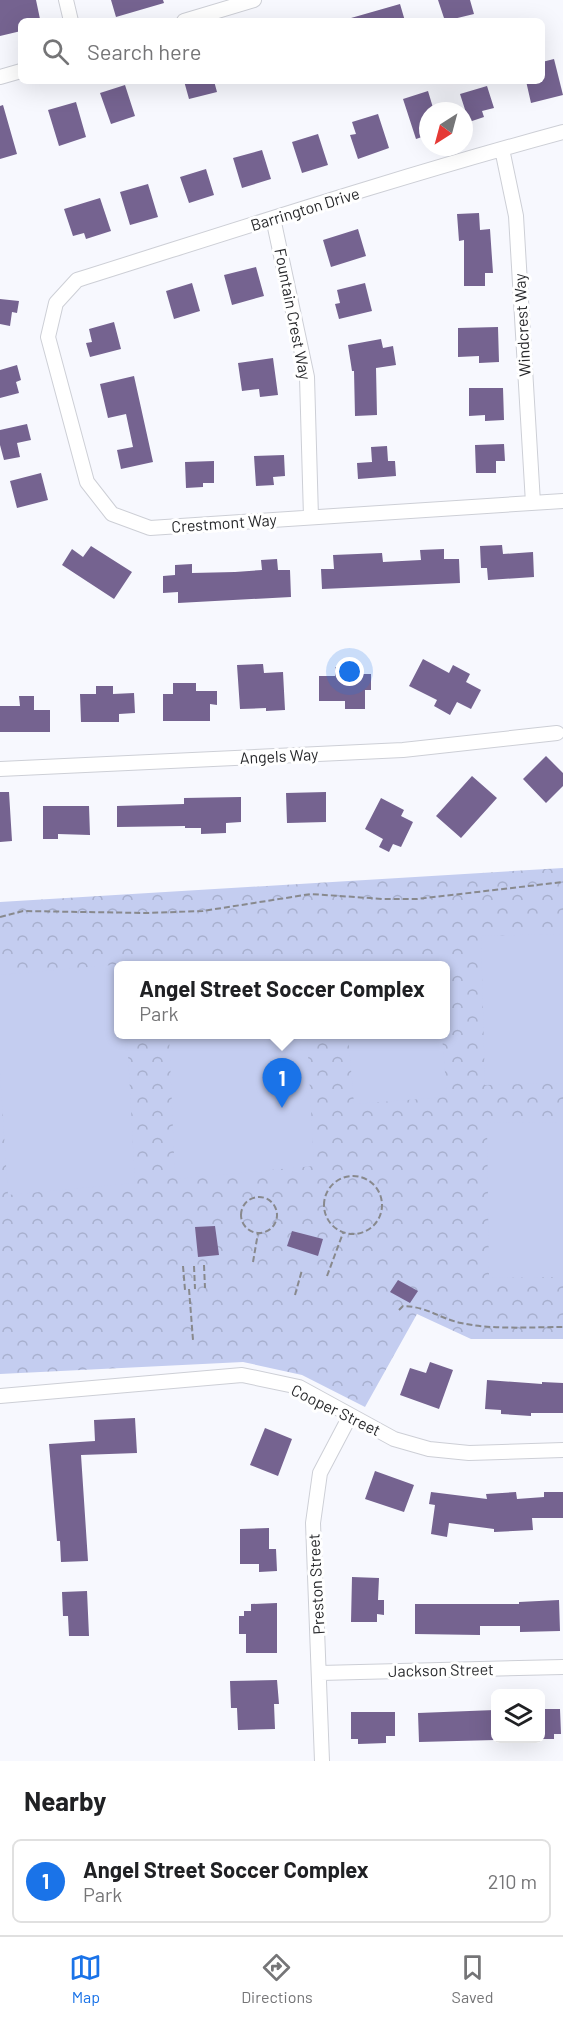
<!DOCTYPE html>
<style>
:root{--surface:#fff;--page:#f6f6f6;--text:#202124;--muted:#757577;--line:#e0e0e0;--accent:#1a73e8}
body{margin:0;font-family:Barlow,sans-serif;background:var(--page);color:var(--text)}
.controls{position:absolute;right:18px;bottom:18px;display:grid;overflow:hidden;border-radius:9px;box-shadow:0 6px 24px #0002}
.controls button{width:54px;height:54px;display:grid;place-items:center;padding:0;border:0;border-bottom:2px solid var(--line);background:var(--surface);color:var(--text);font:30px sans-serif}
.compass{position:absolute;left:419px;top:102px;width:54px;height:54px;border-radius:50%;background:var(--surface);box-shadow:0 6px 24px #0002;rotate:216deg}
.you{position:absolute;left:350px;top:672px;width:21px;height:21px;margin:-15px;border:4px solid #fff;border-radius:50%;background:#1a73e8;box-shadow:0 0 0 9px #1a73e833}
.badge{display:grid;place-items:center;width:39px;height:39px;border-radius:50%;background:var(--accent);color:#fff;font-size:20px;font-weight:700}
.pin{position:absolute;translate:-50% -50px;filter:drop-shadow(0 2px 3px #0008)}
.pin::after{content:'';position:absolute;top:32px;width:21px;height:18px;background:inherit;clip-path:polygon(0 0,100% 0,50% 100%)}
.popup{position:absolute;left:114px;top:961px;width:336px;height:78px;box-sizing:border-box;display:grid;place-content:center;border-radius:9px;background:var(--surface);filter:drop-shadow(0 2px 4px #0005);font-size:20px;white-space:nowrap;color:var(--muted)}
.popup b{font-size:22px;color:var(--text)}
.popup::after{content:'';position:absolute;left:50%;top:100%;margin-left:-12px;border:12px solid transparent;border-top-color:var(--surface)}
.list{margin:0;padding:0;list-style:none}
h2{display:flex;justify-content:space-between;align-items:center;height:78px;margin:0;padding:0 24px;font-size:26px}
h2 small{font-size:20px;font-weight:400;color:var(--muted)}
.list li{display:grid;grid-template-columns:39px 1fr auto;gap:18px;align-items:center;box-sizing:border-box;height:84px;margin:0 12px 12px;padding:0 12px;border:2px solid var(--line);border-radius:9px}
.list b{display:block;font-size:22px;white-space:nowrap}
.list p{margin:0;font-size:20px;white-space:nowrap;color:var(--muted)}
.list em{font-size:20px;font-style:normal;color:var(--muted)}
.icon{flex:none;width:33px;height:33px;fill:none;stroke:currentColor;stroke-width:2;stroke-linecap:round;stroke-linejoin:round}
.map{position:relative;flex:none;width:563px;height:1761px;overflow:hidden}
.search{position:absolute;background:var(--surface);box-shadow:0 6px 24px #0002;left:18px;right:18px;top:18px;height:66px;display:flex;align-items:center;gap:15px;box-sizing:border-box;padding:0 21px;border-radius:9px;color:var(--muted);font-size:22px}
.sheet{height:174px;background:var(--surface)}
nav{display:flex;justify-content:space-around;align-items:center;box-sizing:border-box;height:84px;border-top:2px solid var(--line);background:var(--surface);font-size:16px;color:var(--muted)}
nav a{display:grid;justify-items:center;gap:3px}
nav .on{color:var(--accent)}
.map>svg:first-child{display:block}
.forest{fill:url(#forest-crowns);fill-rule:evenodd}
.pitch{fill:#c4cdf0}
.building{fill:#756390}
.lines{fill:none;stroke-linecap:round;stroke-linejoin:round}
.minor-casing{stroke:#cdcfd6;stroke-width:16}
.path{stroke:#88898d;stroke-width:2;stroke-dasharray:6 3;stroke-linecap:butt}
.minor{stroke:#fff;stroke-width:14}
.labels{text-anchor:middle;stroke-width:6;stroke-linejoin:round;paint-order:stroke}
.street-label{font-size:16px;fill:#28292c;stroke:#fff}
</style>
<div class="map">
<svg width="563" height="1761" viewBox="0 0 563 1761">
<defs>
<pattern id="forest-crowns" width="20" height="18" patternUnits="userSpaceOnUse" patternTransform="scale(1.5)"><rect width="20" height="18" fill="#c4cdf0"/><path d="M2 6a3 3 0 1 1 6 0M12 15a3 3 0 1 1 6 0" fill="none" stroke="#a8b0ce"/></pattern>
</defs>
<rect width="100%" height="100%" fill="#f7f8fe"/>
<path class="forest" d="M563,868V1339H471L417,1314L365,1407L302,1375L243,1362L0,1374V902ZM118,966H446V1034H118Z"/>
<path class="pitch" d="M563,934V1083L485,1085L481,936Z
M303,953V965H166V961Z
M436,956L437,965H343V963Z
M123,964L118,966V1034L127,1035L135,1183L8,1195L0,1073V975Z
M169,1035H307L314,1166L175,1179Z
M348,1035H442L447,1097L354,1104Z
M563,1122V1277L489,1278L487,1123Z"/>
<path class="building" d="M0,0H36L40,19L21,21V31L0,36Z
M111,0H163L164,3L116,17Z
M438,0H470L474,14L445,21Z
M400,4L405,21H351V18Z
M554,59L563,95L531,103L526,81H542V62Z
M184,81H214L217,92L189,99Z
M125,85L135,116L111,124L100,93Z
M487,86L494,108L482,111L484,117L469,122L460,94Z
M428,91L434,111H428V135L416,139L403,99Z
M76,102L86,137L59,146L48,110Z
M3,105L17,154L0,159V106Z
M378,114L389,148L358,159L350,135L356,134L352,122Z
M318,134L328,165L302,173L292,142Z
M262,150L271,179L242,188L233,158Z
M206,169L214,195L189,203L180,177Z
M148,184L158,217L130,225L120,192Z
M100,198L111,231L86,239L84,233L73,236L64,209Z
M479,213L480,230L490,229L493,273H485V286H464V240L459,241L457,214Z
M358,229L366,256L331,267L323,240Z
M256,267L264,296L232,305L224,275Z
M192,283L200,311L174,319L166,291Z
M365,283L372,311L339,319L335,304L340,303L337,290Z
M0,299L19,301L17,313L12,312L10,326L0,324Z
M114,322L121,349L90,357L86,343L92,342L89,329Z
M498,327L499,362L479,363V356L458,357V328Z
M381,339L383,348L393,346L396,365L376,368L377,415L355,416L354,371H352L348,345Z
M273,358L278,395L260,397L259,389L242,391L238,363Z
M17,365L21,380L16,382L19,393L0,398V370Z
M134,376L153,462L121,469L117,450L133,447L126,414L108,418L100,384Z
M469,388H503L504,420L485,421V415L469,416Z
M27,424L31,440L17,443L20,457L4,460L0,445V430Z
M504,444L505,461H496V473H476L475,445Z
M387,446L388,461H395L396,476L358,479L357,463L372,462L371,447Z
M284,455L285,476L273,477L274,485L256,486L254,456Z
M214,461V483H203V487L186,488L185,462Z
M41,473L48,500L17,508L10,481Z
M502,545L503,554L533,552L534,577L488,580L487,568H481L480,546Z
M91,546L132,572L114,599L62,565L72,549L83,557Z
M444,549V559H459L460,583L322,589L321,569H334L333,555L382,553L383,562L421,560L420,550Z
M277,559L278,570H290L291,597L178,603V592L163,593V576L175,575V565L192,564V573L235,572L262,570L261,560Z
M423,659L449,673L453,665L470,674L466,682L481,690L471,709L457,702L450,715L434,706L437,700L409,686Z
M263,664L264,673L283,672L285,710L266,711V708L240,709L237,665Z
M335,667H356V674H371V690H365V709H345V701H319V676H335Z
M173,683H196V691H217V705L210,704V721H163V694H173Z
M96,686H113V694L134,693L135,713L119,714V722H81L80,694H96Z
M19,696H34V710H50V732H0V706H20Z
M546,756L563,773V786L546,803L523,779Z
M472,776L497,798L461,838L436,816Z
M0,792H9L12,841L0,842Z
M326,792V822L287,823L286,793Z
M241,797V822L226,823V833L201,834V828H185V826L117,827V806L184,804V798Z
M381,798L404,810L401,816L413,822L401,847L393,844L389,852L379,847L383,839L365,829Z
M43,806H89L90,835L58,834V839H43Z
M215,1226L219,1255L198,1257L195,1227Z
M292,1231L323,1239L318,1256L287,1246Z
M398,1280L418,1291L410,1303L390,1292Z
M430,1362L453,1370L439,1409L400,1395L410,1368L426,1373Z
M487,1380L542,1384V1382L563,1383V1413H531V1416L501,1414V1410L485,1409Z
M135,1418L137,1453L81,1455L88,1561L61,1562L60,1541H57L49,1444L95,1441L94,1420Z
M265,1428L292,1439L278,1476L250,1465Z
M375,1471L414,1485L404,1512L365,1499Z
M431,1492L487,1499L486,1494L516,1492L517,1499L544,1497V1492H563V1518H532L533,1530L494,1532V1529L449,1523L447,1537L431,1534L435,1505L429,1504Z
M269,1528V1549H276L277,1571L259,1572V1564H240V1529Z
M352,1577L379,1578L378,1600H384V1615L377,1614V1622H351Z
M87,1591L89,1636H69L68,1616H63L62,1592Z
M559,1600L560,1631L520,1632V1626H480V1635L415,1634V1604H519V1602Z
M277,1603V1653H246V1634H239V1616H244V1611H251V1604Z
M277,1680L279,1704H274L275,1729L238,1730L237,1708H231L230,1681Z
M540,1709H560L561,1734H554V1739H540Z
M495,1710V1740L419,1742L418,1713Z
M351,1712H395V1736H386V1743L358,1744V1739H351Z"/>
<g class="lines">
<defs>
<path id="minor" d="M66,0L71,21
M184,21L254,0
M0,77L21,71
M563,132C400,176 239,229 77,280L56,303L48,337L87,482L112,514L150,528L563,501
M502,149L516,216L533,503
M273,218L307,377L311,517
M0,769L403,750L557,733
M0,1396L242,1375L299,1387L394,1439L429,1449L469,1453L563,1450
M320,1673L563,1667
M322,1761L313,1523L320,1473L350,1416"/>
</defs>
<use href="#minor" class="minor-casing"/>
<path class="path" d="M0,917L23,911L146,913L203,911L311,894L383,899H417L563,882
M324 1205a29 29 0 1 1 58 0a29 29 0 1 1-58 0Z
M241 1215a18 18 0 1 1 36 0a18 18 0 1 1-36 0Z
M253,1262L258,1233
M204,1265L205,1288
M183,1266L185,1290
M194,1266L195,1289
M327,1276L343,1233
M189,1289L193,1340
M295,1295L302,1270
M399,1310L403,1306C429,1307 438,1318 461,1323C493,1330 530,1327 563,1327"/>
<use href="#minor" class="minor"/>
</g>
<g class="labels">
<g class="street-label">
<text transform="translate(305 209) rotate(-17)" y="6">Barrington Drive</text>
<text transform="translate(293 314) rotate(79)" y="6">Fountain Crest Way</text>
<text transform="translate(522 325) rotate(-93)" y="6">Windcrest Way</text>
<text transform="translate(224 523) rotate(-4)" y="6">Crestmont Way</text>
<text transform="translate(279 756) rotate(-3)" y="6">Angels Way</text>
<text transform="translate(336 1410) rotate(26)" y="6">Cooper Street</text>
<text transform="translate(316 1584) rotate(-93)" y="6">Preston Street</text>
<text transform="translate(441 1670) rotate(-1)" y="6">Jackson Street</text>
</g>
</g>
</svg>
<div class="controls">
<button><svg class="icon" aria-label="layers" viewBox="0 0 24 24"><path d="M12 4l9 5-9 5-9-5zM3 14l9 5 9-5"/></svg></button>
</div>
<svg class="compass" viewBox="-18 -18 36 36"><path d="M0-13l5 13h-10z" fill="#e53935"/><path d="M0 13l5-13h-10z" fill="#757577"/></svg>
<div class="you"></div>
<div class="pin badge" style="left:282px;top:1108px">1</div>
<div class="popup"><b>Angel Street Soccer Complex</b>Park</div>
<div class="search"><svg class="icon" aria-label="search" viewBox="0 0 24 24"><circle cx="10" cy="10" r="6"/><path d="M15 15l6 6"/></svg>Search here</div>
</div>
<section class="sheet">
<h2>Nearby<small></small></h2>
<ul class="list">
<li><span class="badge">1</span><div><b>Angel Street Soccer Complex</b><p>Park</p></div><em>210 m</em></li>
</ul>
</section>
<nav>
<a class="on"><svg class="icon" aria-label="map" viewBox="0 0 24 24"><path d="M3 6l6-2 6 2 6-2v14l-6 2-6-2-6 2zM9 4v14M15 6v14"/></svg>Map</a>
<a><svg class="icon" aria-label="directions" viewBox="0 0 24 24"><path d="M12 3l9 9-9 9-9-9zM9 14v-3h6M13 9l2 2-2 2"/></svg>Directions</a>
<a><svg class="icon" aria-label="saved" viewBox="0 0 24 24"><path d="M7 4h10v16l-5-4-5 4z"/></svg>Saved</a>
</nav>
